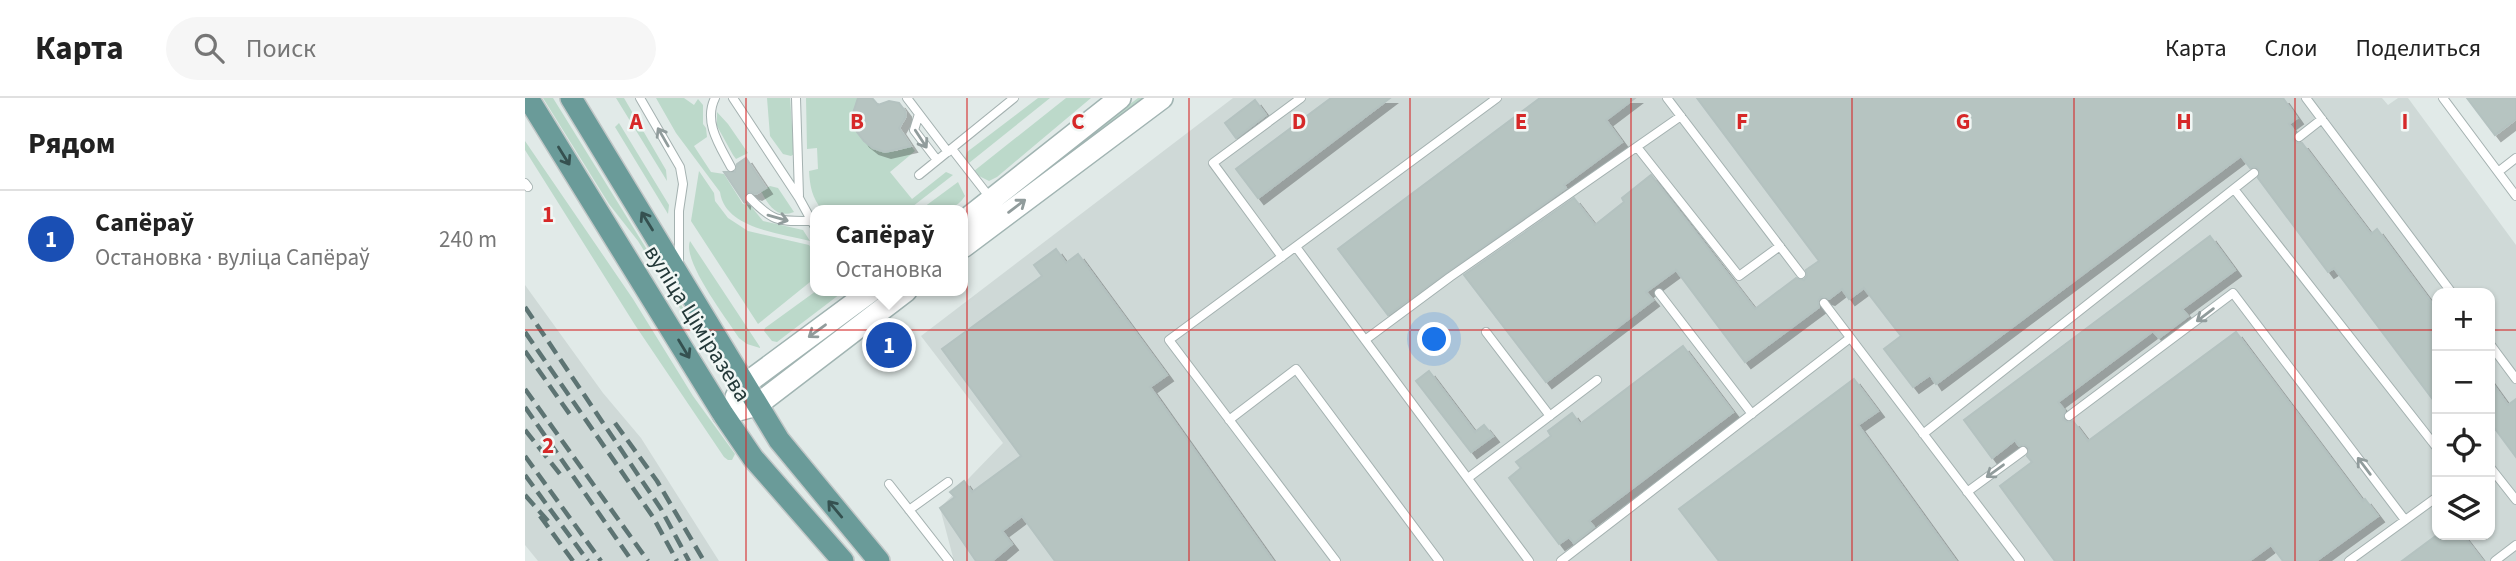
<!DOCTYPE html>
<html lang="ru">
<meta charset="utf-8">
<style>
:root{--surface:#fff;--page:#f6f6f6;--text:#222;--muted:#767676;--line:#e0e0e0;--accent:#b45309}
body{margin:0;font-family:"Source Sans 3",sans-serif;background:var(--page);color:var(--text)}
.controls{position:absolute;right:21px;bottom:21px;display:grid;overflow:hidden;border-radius:14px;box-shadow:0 2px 5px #0004}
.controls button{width:63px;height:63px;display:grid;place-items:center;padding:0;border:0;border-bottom:2px solid var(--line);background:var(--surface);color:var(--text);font:35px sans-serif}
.you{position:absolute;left:910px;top:242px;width:24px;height:24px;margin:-18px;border:5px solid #fff;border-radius:50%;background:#1a73e8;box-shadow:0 0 0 10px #1a73e833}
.badge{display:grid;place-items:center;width:46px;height:46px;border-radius:50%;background:var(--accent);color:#fff;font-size:23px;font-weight:700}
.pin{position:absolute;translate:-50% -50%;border:4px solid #fff;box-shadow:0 2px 7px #0006}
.popup{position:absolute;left:285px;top:107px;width:158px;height:91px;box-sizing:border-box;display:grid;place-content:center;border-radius:14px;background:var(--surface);filter:drop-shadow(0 2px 5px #0005);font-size:23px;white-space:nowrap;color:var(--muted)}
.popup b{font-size:26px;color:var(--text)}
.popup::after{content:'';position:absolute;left:50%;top:100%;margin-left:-14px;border:14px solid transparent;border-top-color:var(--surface)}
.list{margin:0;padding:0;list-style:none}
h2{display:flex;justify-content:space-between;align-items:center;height:91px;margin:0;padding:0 28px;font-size:30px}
h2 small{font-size:23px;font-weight:400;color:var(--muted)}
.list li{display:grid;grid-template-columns:46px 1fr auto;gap:21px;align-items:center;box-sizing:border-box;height:98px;padding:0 28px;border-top:2px solid var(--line)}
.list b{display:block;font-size:26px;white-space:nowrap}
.list p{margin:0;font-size:23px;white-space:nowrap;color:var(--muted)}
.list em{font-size:23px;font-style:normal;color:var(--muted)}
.icon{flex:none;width:38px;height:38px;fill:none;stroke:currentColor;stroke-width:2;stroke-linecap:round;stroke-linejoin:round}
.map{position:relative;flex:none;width:1991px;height:463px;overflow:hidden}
header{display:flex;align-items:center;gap:42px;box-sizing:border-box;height:98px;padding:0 35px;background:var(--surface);border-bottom:2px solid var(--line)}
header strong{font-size:33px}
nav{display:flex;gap:38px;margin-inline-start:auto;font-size:24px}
.search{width:490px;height:63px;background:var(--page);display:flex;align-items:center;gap:18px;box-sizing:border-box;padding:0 24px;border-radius:38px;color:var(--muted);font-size:26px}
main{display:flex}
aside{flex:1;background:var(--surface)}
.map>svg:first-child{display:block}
.built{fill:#cfd9d7;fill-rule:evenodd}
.green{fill:#bcd9ca}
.building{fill:#b6c4c1;stroke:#b4c2c0;stroke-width:2;filter:url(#shadow)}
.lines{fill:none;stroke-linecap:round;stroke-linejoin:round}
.service-casing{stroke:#a4b1b0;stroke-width:10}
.secondary-casing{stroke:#a1b4b2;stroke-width:24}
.primary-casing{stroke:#c1c7c7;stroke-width:24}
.service{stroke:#fff;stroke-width:8}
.secondary{stroke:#fff;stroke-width:21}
.primary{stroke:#6a9b99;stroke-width:21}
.rail{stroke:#5d7473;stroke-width:4.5;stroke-dasharray:14 7;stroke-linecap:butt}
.oneway{stroke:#919c9c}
.oneway2{stroke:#355150}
.grid{fill:none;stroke:#d62828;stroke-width:2;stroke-opacity:0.55}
.labels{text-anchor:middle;stroke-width:5;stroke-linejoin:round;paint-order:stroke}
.street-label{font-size:23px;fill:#233838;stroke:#f1f7f5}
.grid-label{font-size:23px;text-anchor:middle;font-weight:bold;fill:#d62828;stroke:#f1f7f5;stroke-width:5;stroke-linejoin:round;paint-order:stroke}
</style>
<header>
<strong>Карта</strong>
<div class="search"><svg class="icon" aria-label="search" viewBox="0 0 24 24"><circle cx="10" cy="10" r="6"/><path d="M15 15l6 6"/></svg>Поиск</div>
<nav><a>Карта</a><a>Слои</a><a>Поделиться</a></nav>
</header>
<main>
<aside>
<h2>Рядом<small></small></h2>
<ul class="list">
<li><span class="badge" style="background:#1a4fb4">1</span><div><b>Сапёраў</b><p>Остановка · вуліца Сапёраў</p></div><em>240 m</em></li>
</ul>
</aside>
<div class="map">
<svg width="1991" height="463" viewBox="0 0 1991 463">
<defs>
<filter id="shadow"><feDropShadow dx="6" dy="6" stdDeviation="0" flood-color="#0004"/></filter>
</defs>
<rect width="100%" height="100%" fill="#e1eae8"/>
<path class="built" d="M708,0H1857L1863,7L1873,0H1883L1991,147V463H429L415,410L478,345L396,238ZM1912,195H1965V437H1912Z
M0,187L78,295L116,340L194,463H13L0,447Z"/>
<path class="green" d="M18,0H28L191,263H188L113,143L84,106Z
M91,0H99L141,72L142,83Z
M131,0H159L169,7L173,1L178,7V26L181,30L182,39L169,48L186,74L199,76L218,106L225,107L238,123L278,132L285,143C256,135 200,131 195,94L151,35Z
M242,0H265L269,56L266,58L258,56L245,38Z
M281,0H333L328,15L360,54L372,53L386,48L390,53L365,74L387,101L421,74L428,77L383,112H297C287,99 285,89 284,73L293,71L292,50L282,51Z
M513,0H525L444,65L440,61L442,54Z
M541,0H566L472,79L464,83L452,77L449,73Z
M613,0H624L438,140V133Z
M192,14L203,26L223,55L211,61L208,57L192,28Z
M94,25L144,107L143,116L90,29Z
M0,43L108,201L168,298L210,356L207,362H203L199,359L110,227L0,52Z
M174,73L189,95L190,103L203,120L223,133L284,147L290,156V180L233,226L166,123Z
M433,84L440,98C429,115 414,112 395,112Z
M245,88L253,90L269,114C252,121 243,107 236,93Z
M165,143L235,249V250L222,246L214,240C202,221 157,163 165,143Z
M291,193H319L252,244L247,243L239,233L240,230Z"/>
<path class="building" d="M333,0H347L353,7L364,3L374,5L380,13L381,18L374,30L386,48L360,54L348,50L339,43L332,34L329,25L328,15Z
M806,0H865L733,100L711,71Z
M1015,0H1110L1081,22L1097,44L1039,87L1041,90L863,217L813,151Z
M1172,0H1758L1772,20L1764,26L1770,34L1768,42L1772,45H1777L1846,136L1852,131L1912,212V307L1809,170L1803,174L1733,80L1734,72L1731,69L1725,70L1716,58L1411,286L1405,277L1388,289L1359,251L1376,238L1339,190L1324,201L1317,191L1304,201L1296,199L1293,203L1294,209L1220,264L1151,172L1121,194L1128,202L1021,284L939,177L1049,100L1070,127L1099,104L1097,100L1126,77L1230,211L1271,180L1279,182L1282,178L1281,172L1294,163Z
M1942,0H1991V21L1970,37Z
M730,2L741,17L711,40L700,25Z
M221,60L241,90L231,96L226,94L221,95L219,104L199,74H210L212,66Z
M1685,138L1710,172L1657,211L1663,218L1634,240L1628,233L1533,304L1540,313L1538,321L1542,324L1548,323L1563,343L1711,234L1838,403L1840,401L1853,418L1791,463H1758L1746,447L1724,463H1530L1475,388L1507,364L1502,358L1504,350L1500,347L1494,348L1490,342L1467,360L1439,322Z
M531,151L541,165L553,156L642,277L625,289L748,463H530L497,418L477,433L487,446L467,463H451L415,410L430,399L425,394L439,383L447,394L496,358L417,251L517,178L509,167Z
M1158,248L1208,314L1064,423L1069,429L1049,445L1044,439L1034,446L984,380L996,370L991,364L1026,338L1023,333L1047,315L1055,326Z
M904,273L950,334L959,327L968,338L946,354L891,283Z
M1329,281L1353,313L1333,327L1431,463H1194L1154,411Z
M1965,282L1983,307L1991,301V359L1965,324Z
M1912,437H1938L1958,463H1877Z"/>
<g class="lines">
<defs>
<path id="service" d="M115,0L155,69L158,86L154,113V166
M190,0C178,24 195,48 206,69
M208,0L274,100L290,129
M271,0L274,98
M382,0L423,54
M1142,0L1276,176
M1781,0L1927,195
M1918,0L1991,98
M394,16L389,32L412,62
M1774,39L1797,21
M1112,49L1214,178L1255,148
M427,51L466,101
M1973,74L1991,60
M394,77L489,0
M0,85L3,89
M1709,91L1912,350
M225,100C249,125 254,123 287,123
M771,149L1004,463
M757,159L688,65L776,0
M1134,195L1227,316
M1299,205L1495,463
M961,234L1025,318
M840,242L925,179L1156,18
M1965,246L1991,281
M1544,318L1708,195L1880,422
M704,322L771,271L914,463
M1398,336L1729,75
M1965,369L1991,402
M943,380L1072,282
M364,386L424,463
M1442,394L1498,353
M384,412L423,384
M811,463L644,242L972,0
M1036,463L1325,240
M1824,463L1912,399
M1970,463L1991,447"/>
<path id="secondary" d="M438,124L595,0
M438,149L637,0
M211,299L219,287L346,193
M198,316L232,307L381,193"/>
<path id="primary" d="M3,0L198,316L228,360L318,463
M46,0L254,342L354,463"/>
</defs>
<use href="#service" class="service-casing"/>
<use href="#secondary" class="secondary-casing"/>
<use href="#primary" class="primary-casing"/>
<use href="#service" class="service"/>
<use href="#secondary" class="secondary"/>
<use href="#primary" class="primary"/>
<path class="rail" d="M0,209L136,411L164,463
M0,234L128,419L152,463
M0,253L46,318
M0,291L123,463
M0,309L107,463
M90,325L132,383L179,463
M0,332L35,376
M0,358L76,463
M0,377L63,463
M0,397L23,423
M15,418L48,463"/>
</g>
<defs><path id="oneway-shaft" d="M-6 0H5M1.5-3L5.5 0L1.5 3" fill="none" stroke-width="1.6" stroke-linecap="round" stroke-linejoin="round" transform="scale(1.75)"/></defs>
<g class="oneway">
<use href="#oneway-shaft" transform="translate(138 39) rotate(-120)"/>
<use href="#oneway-shaft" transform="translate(396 41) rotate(57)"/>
<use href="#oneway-shaft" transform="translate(492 108) rotate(-37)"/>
<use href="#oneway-shaft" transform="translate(253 120) rotate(16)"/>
<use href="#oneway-shaft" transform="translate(1680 217) rotate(143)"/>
<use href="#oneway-shaft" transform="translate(292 233) rotate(144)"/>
<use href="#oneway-shaft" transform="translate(1839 368) rotate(-127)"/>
<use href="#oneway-shaft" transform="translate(1470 373) rotate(144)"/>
</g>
<g class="oneway2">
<use href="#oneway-shaft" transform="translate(39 58) rotate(58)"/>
<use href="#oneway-shaft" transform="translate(122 123) rotate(-122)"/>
<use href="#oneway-shaft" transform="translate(159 251) rotate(59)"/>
<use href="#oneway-shaft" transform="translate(310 411) rotate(-130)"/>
</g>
<path class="grid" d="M221,0V463M442,0V463M664,0V463M885,0V463M1106,0V463M1327,0V463M1549,0V463M1770,0V463M0,232H1912M1965,232H1991"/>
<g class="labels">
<g class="street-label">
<text transform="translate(173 225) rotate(58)" y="8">вуліца Ціміразева</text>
</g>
</g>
<g class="grid-label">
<text x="111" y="31">A</text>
<text x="332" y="31">B</text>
<text x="553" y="31">C</text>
<text x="774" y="31">D</text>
<text x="996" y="31">E</text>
<text x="1217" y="31">F</text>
<text x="1438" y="31">G</text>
<text x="1659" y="31">H</text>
<text x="1880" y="31">I</text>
<text x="23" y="124">1</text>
<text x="23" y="355">2</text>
</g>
</svg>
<div class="controls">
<button>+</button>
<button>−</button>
<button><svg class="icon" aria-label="locate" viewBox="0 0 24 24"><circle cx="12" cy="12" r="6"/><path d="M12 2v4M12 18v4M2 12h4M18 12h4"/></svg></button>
<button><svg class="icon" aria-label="layers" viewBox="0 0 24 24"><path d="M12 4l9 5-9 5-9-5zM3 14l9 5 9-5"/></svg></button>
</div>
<div class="you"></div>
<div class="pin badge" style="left:364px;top:247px;background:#1a4fb4">1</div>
<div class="popup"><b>Сапёраў</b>Остановка</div>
</div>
</main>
